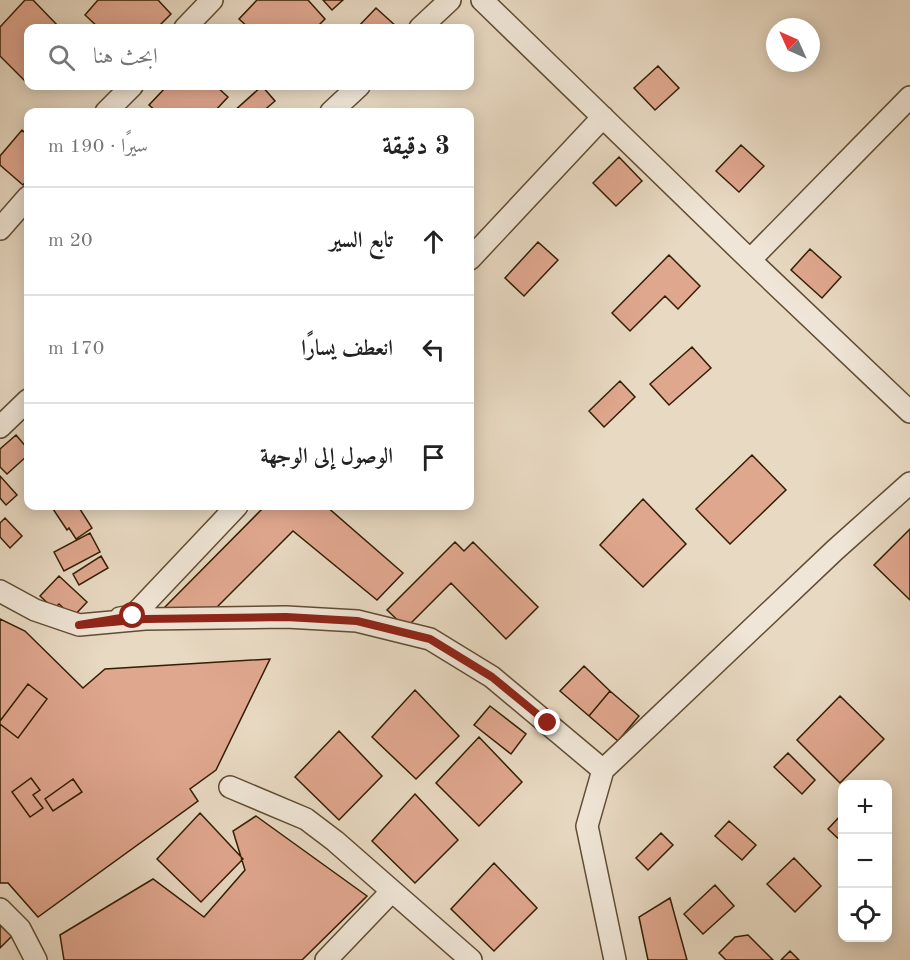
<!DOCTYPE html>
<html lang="ar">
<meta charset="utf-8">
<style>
:root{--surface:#fff;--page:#f6f6f6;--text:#222;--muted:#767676;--line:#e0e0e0}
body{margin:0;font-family:"Old Standard TT",Amiri,serif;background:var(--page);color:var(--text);direction:rtl}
.controls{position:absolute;right:18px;bottom:18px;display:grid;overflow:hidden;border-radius:12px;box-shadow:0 3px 15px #0003}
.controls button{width:54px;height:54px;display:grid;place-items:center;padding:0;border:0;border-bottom:2px solid var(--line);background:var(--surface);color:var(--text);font:30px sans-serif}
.compass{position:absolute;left:766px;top:18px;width:54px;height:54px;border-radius:50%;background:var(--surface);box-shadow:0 3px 15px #0003;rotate:315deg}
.stop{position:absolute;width:18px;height:18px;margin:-14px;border:4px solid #8f2418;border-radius:50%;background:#fff}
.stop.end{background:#8f2418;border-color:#fff;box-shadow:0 2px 6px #0008}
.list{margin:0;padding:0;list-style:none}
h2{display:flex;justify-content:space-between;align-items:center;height:78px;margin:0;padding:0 24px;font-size:26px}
h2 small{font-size:20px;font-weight:400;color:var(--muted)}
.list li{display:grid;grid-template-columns:39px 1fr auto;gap:18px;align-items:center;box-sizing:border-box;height:108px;padding:0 24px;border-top:2px solid var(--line)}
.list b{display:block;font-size:22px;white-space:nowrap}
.list em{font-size:20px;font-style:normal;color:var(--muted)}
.icon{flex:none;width:33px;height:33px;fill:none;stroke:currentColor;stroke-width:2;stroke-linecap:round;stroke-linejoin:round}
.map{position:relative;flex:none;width:910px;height:960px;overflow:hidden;direction:ltr}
.search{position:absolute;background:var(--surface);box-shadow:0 3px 15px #0003;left:24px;top:24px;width:450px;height:66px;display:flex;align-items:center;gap:15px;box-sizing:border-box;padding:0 21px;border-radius:12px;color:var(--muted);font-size:22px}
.panel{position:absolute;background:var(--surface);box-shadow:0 3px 15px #0003;left:24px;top:108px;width:450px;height:402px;border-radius:12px;direction:rtl}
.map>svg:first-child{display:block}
.building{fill:#e0a78f;stroke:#341e03;stroke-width:1.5}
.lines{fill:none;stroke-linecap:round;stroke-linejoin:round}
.minor-casing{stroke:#614d33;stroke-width:24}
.minor{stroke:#f0e6d7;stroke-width:21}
.route{stroke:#8f2418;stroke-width:8}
</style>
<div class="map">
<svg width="910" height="960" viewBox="0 0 910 960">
<rect width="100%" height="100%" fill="#e8d9c2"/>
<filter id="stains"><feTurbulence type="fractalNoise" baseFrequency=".00333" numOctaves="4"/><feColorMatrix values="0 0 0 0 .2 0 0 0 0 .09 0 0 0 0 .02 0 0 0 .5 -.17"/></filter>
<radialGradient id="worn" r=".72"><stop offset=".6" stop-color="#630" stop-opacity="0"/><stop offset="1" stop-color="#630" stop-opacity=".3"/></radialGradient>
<path class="building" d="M25,0H33L60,28H28V84L0,56V27Z
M98,0H158L171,14L157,28H99L85,15Z
M257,0H308L325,19L316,28H249L239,19Z
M323,0H343L332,10Z
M376,8L397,27L396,28H357Z
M658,66L679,88L655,110L634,88Z
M167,86H216L228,97L214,112H157L149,105Z
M262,86L275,101L262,112H233Z
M22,130L28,136V179L23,185L0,165V156Z
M741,145L764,166L739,192L716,171Z
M619,157L642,181L616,206L593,183Z
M538,242L558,260L524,296L505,278Z
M810,249L841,277L822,298L791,270Z
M669,255L700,286L678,309L665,296L630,331L612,313Z
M692,347L711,368L669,405L650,384Z
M620,381L635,397L604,427L589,411Z
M16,435L28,449V455L7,474L0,467V449Z
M752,455L786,490L730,544L696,509Z
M0,476L17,495L6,505L0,498Z
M643,499L686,544L643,587L600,545Z
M58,506H78L92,528L76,539L69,528L67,530L53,509Z
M265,506H326L403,573L377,600L293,531L211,613L160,612Z
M5,518L22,536L10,548L0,537V523Z
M910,529V600L874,565Z
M90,533L100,552L64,571L54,552Z
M455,542L464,551L473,542L538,607L506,639L451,583L406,628L387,610Z
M101,556L108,568L79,585L73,574Z
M59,576L87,602L73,617L59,604L54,609L40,596Z
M0,619L25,631L83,688L105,669L270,659L216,770L190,789L198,801L38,917L8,883H0Z
M584,666L610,691L589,716L560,691Z
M28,684L47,699L18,738L0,724V721Z
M415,690L459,736L416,779L372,737Z
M610,691L639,716L618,741L589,716Z
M840,696L884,739L840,783L797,740Z
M490,706L526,734L511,754L474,725Z
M339,731L382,776L339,820L295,777Z
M479,737L522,782L479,826L436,783Z
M788,753L815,780L802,794L774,767Z
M31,778L40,790L33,795L43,808L30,817L12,792Z
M73,779L82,792L53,811L45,799Z
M415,794L458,840L415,883L372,841Z
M200,813L243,859L201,902L157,859Z
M842,814V842L828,829Z
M256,816L367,896L302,960H64L60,935L153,879L204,917L245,870L233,831Z
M729,821L756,845L742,860L715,836Z
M661,833L673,845L648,870L636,858Z
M794,858L821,886L795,912L767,884Z
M494,863L537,908L494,951L451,909Z
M715,885L734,906L703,934L684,914Z
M670,898L687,960H648L639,917Z
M0,925L12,936L0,948Z
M748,935L773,960H726L719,953L735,937Z
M790,951L799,960H781Z"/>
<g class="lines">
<defs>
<path id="minor" d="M482,0L750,260L910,412
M185,28L212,0
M420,28L450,0
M106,112L132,86
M331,112L359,86
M0,229L28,197
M470,259L603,117
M750,260L910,97
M0,427L28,400
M0,591L35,610L79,625L145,619L286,617L357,621L430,639L492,677L603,770L587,826L615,960
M120,618L133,616L237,506
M603,770L835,550L910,483
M230,787L306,819L335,841L471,960
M0,909L20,929L36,960
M326,960L392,891"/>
</defs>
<use href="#minor" class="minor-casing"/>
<use href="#minor" class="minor"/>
</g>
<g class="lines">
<path class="route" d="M133,616L79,625L145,619L286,617L357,621L430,639L492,677L548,723"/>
</g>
<rect width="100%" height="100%" filter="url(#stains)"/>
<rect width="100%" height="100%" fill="url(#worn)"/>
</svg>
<div class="controls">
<button>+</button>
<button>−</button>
<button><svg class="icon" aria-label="locate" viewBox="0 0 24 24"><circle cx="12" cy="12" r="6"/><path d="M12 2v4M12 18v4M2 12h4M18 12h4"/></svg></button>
</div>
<svg class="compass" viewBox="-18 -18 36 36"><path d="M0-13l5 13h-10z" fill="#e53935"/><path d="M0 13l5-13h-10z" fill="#767676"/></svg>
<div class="stop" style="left:133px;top:616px"></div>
<div class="stop end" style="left:548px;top:723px"></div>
<div class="search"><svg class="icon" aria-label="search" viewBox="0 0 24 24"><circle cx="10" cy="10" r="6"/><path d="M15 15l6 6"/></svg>ابحث هنا</div>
<section class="panel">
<h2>3 دقيقة<small>سيرًا · 190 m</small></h2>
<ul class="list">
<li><svg class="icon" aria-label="ahead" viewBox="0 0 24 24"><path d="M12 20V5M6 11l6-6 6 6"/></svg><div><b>تابع السير</b></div><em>20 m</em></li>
<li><svg class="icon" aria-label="left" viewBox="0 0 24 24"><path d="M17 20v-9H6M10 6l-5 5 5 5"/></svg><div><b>انعطف يسارًا</b></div><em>170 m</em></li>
<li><svg class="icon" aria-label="arrive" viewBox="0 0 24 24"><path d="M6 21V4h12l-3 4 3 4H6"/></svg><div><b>الوصول إلى الوجهة</b></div></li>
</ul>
</section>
</div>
